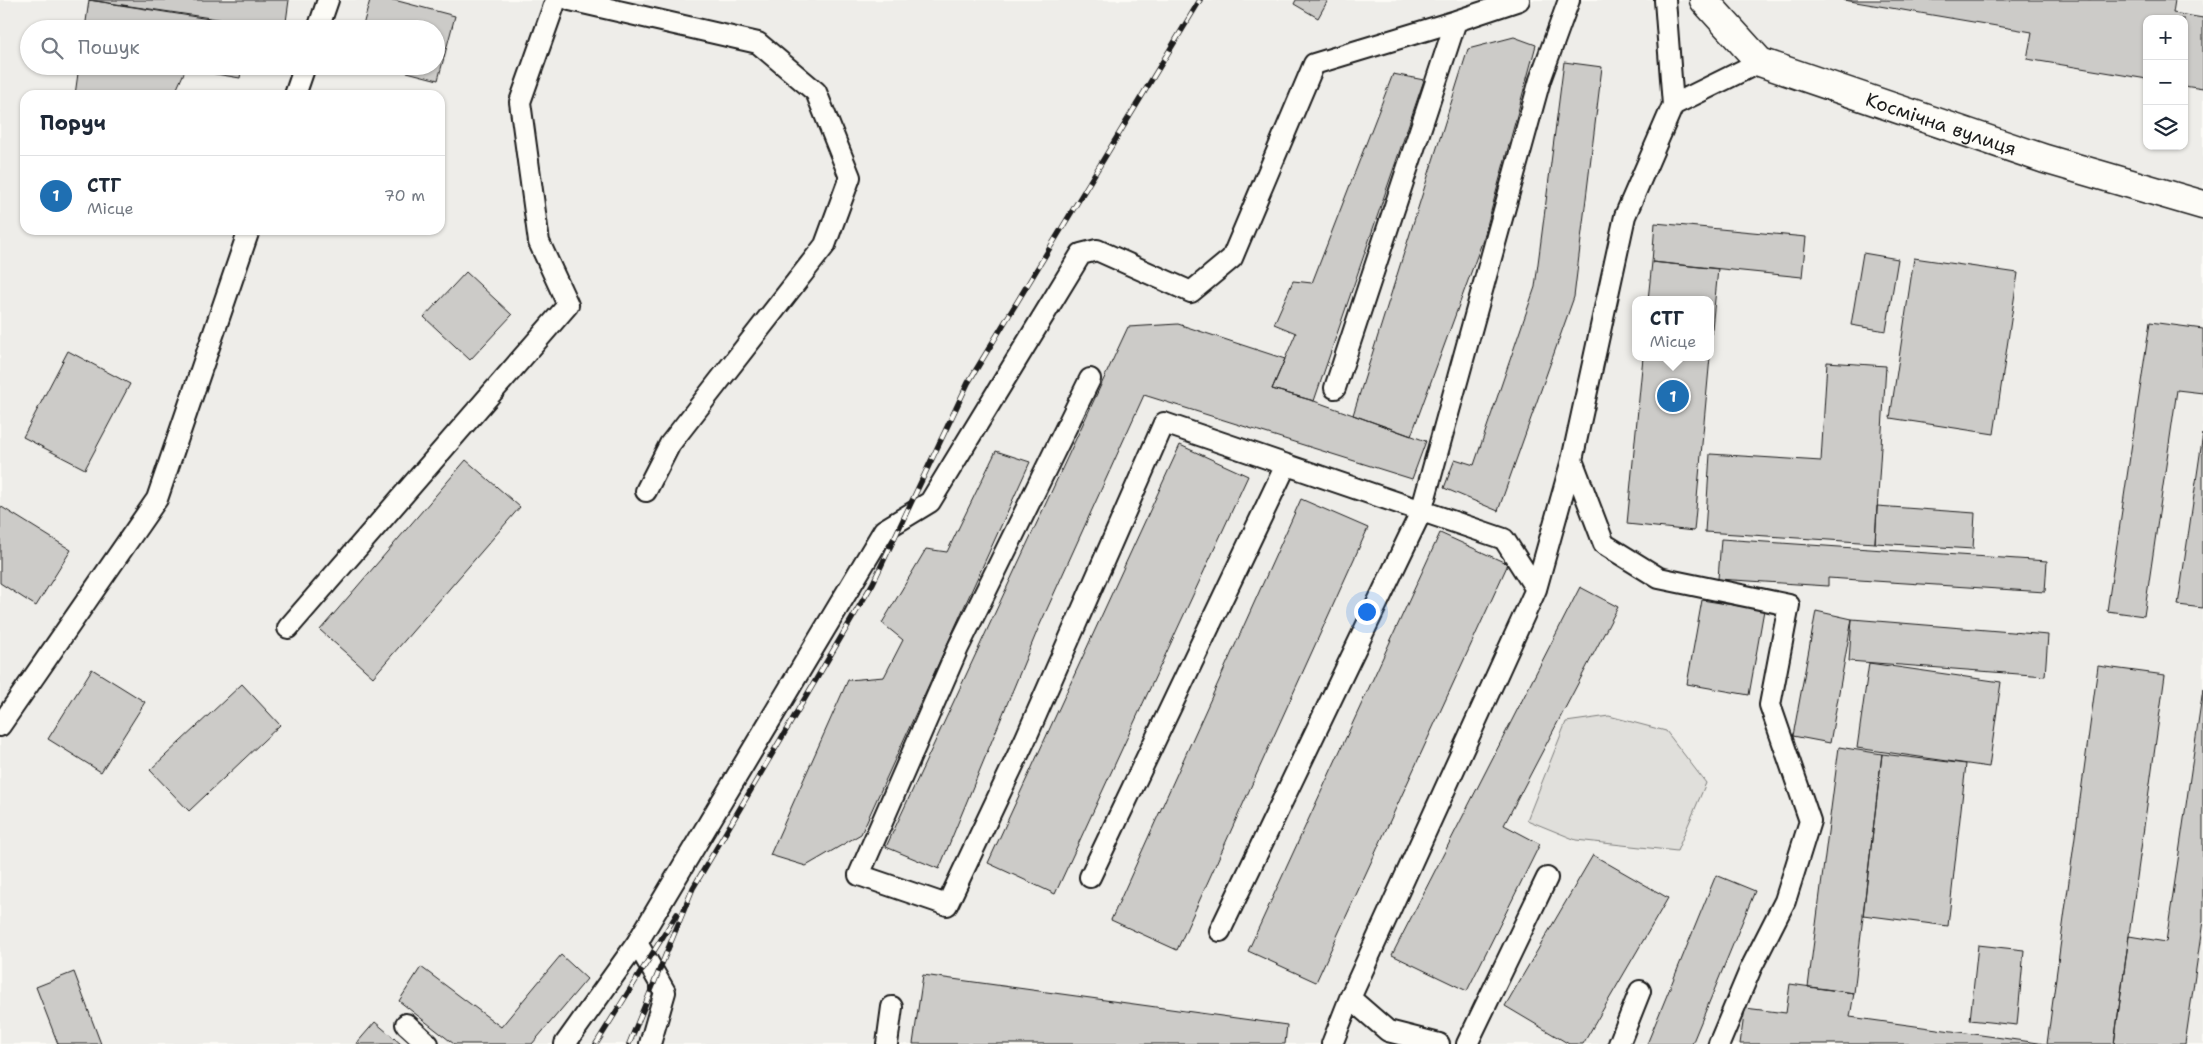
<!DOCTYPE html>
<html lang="uk">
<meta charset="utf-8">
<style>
:root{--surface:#fff;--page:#f6f6f7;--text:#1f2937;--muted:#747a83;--line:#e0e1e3;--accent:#1f6fb2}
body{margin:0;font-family:"Shantell Sans",sans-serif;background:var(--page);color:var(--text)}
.controls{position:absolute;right:15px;top:15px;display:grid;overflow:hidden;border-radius:10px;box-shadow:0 1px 4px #0004}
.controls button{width:45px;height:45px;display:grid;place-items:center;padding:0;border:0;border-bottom:1px solid var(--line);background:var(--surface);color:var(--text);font:25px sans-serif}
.you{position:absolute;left:1366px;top:611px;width:18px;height:18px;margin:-12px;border:4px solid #fff;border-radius:50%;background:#1a73e8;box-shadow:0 0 0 8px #1a73e833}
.badge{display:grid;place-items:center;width:32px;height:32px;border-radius:50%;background:var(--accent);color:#fff;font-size:16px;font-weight:700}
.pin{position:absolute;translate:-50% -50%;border:2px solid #fff;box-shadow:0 1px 5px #0006}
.popup{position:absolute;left:1632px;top:296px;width:82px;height:65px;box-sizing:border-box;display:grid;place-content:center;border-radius:10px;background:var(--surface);filter:drop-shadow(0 1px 4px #0005);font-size:16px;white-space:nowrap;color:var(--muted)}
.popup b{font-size:19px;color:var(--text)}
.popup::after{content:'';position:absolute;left:50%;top:100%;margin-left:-10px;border:10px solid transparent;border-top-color:var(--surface)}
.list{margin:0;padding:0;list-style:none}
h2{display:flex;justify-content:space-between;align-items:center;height:65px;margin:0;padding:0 20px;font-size:21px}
h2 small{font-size:16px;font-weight:400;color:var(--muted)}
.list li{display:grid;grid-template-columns:32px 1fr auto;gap:15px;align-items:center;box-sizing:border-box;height:80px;padding:0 20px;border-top:1px solid var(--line)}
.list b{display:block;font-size:19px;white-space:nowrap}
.list p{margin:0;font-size:16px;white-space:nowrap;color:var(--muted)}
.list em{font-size:16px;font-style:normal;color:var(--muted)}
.icon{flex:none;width:28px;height:28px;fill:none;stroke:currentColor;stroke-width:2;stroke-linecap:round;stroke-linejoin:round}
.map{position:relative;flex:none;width:2203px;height:1044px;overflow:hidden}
.search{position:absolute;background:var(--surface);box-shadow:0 1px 4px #0004;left:20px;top:20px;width:425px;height:55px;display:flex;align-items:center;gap:12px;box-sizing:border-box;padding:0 18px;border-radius:28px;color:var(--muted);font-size:19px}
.panel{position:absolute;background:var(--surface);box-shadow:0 1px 4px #0004;left:20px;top:90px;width:425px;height:145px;border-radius:15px}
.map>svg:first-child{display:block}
.built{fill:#eeede9;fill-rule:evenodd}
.green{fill:#e0dfdb;stroke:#7e7e7c}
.building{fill:#cccbc8;stroke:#1c1c1c}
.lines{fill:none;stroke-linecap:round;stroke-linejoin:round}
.service-casing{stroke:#1c1c1c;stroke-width:24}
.minor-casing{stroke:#1c1c1c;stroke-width:31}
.service{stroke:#fdfcf7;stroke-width:20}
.minor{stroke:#fdfcf7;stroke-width:28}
.rail-casing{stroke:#1c1c1c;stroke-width:5.5}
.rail{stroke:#fdfcf7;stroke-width:4;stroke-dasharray:11;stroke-linecap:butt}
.labels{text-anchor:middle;stroke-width:4;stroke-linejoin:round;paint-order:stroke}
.street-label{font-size:19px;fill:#1c1c1c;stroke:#fdfcf7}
</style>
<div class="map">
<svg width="2203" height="1044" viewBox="0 0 2203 1044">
<rect width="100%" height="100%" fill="#fdfcf7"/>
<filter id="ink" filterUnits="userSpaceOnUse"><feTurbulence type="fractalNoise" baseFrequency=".02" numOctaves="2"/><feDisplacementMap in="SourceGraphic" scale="10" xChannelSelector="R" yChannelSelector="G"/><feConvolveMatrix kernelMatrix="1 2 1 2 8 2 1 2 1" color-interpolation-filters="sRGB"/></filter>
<g filter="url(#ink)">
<path class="built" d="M0,0H2203V1044H0ZM2147,19H2184V146H2147ZM29,29H436V66H29ZM25,95H440V230H25ZM1636,300H1710V357H1636Z"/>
<path class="green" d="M1609,716L1666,731L1706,783L1677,851L1576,840L1527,820L1566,722Z"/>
<path class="building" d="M89,0L209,19L204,29H85Z
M89,0H289L285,29Z
M370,0H394L455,16L438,80L384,66H436V29H362Z
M1296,0H1328L1318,18L1294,4Z
M1844,0H2175L2173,13L2203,18V89L2184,86V19H2147V79L2027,59L2032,32Z
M218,20L248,24L247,29H216Z
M1514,37L1536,45L1484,237L1411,436L1353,415L1468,49Z
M1564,62L1602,67L1574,297L1498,511L1444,488L1455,459L1474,465L1535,287Z
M79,66H187L174,95H75Z
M211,66H242L240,78L210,73Z
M1393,74L1424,80L1314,401L1272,389L1296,333L1274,324L1293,281L1312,283Z
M1655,223L1806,237L1802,277L1652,262Z
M1863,253L1898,259L1886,331L1851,325Z
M1914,258L2018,273L1994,434L1890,418Z
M1652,262L1718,269L1710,349V300H1648Z
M466,272L512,315L470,360L424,317Z
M2150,322L2203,329V393L2177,390L2144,616L2107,611Z
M1178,324L1285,359L1272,389L1314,401L1426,441L1412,479L1144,395L1038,629L939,869L886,847L1128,327Z
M68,351L130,384L85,469L23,437Z
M1643,357H1710L1694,531L1627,524Z
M1827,362L1886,366L1875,543L1705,532L1710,454L1821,461Z
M2203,434V608L2178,605Z
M1180,445L1248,476L1055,894L988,863Z
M996,451L1030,462L861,834L806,866L770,855L848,680L884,677L903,640L882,623L926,549L947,552Z
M466,460L520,507L373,677L320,630Z
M1301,499L1368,528L1177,950L1111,920Z
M0,506L71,550L36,606L0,583Z
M1877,506L1975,513L1973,549L1875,543Z
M1440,533L1508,564L1316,982L1248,951Z
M1721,539L2047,561L2045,592L1828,578V586L1718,579Z
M1580,587L1618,607L1504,825L1540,844L1467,991L1392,955Z
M1702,600L1764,610L1749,695L1687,684Z
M1816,611L1852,619L1830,743L1793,736Z
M1852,619L2048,635L2045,676L1849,661Z
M1869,663L2001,682L1989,767L1857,748Z
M2098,666L2165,675L2114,1044H2047Z
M92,669L145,702L101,772L48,739Z
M242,684L280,725L189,811L150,770Z
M2203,689V921L2185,1044H2114L2129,936L2166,942Z
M1839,747L1882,754L1854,993L1808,987Z
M1882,754L1966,764L1948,926L1863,915Z
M1593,855L1668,898L1583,1044H1569L1505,1006Z
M1716,875L1755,891L1692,1044H1647Z
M1978,945L2024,950L2017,1025L1970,1020Z
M561,955L587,979L532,1044H454L399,1001L421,967L501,1027Z
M74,972L101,1044H58L36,987Z
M923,975L1287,1025L1285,1044H913Z
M1790,984L1854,993L1850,1017L2046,1044H1740L1745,1008L1786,1013Z
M375,1022L401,1044H356Z"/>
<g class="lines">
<defs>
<path id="service" d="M570,0L758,43L816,92L850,177L825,245L670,444L646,491
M1665,0L1673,105
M318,29L328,0
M295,95L305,66
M1090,379L958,648L859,875L947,905L1025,740L1164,423L1504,539L1536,589L1350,998L1388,1031L1439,1044
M1335,388L1456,21L1519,0
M1572,460L1604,544L1659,578L1789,605L1770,705L1810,821L1785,901L1751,968L1719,1044
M1536,589L1572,460L1625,216L1673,105L1760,62
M288,628L568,305L539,242L520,102L556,0
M0,726L157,499L249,230
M1090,877L1286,465
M1220,931L1421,512L1540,80L1569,0
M637,943L665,992L650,1044
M406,1024L428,1044
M565,1044L637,943L884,530L930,502L1081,254L1097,250L1191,292L1232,258L1314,64L1456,21
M887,1044L892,1007
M1332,1044L1350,998
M1467,1044L1547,878
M1619,1044L1640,991"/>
<g id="minor">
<path id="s1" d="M1704,0L1760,62L2045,159L2203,205"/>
</g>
</defs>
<use href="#service" class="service-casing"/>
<use href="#minor" class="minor-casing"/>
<use href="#service" class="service"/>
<use href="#minor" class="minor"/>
<defs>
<path id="rail" d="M596,1044L677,914
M629,1044L693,888L873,583L968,383L1200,0"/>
</defs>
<use href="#rail" class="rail-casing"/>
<use href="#rail" class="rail"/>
</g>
</g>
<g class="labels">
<g class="street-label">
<text dy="7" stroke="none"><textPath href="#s1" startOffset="275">Космічна вулиця</textPath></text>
</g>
</g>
</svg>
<div class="controls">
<button>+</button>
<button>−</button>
<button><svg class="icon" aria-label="layers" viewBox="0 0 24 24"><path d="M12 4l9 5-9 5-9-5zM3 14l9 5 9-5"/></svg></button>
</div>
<div class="you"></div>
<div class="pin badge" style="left:1673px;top:396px">1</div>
<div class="popup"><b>СТГ</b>Місце</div>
<div class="search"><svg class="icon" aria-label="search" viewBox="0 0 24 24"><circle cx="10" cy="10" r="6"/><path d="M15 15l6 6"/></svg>Пошук</div>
<section class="panel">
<h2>Поруч<small></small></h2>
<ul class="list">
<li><span class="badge">1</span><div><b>СТГ</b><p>Місце</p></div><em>70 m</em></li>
</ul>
</section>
</div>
